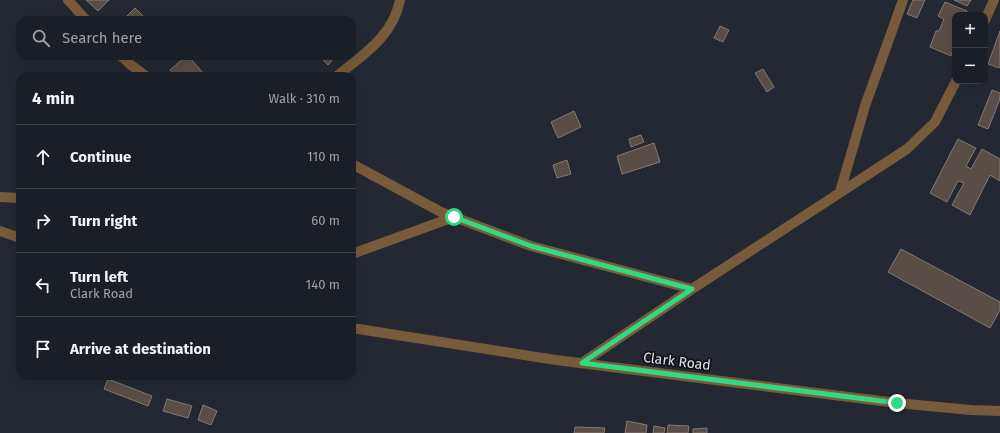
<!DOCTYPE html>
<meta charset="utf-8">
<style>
:root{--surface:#1a1e26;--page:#23272e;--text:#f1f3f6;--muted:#9fa2a7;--line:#383c43}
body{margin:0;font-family:"Fira Sans",sans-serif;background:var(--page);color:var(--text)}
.controls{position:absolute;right:12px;top:12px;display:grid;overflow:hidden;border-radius:8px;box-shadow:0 4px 16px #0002}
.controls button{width:36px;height:36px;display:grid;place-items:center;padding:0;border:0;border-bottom:1px solid var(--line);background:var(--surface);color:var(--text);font:20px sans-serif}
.stop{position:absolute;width:12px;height:12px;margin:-9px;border:3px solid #33d882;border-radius:50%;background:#fff}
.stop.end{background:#33d882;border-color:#fff;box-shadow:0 1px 4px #0008}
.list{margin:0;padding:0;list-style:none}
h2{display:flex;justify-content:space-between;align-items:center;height:52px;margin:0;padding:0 16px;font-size:17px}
h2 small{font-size:13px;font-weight:400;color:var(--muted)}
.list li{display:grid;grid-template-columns:26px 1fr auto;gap:12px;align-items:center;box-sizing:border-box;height:64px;padding:0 16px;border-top:1px solid var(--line)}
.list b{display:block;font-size:15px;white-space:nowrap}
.list p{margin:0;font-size:13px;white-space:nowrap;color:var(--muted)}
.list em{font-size:13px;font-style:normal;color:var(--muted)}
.icon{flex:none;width:22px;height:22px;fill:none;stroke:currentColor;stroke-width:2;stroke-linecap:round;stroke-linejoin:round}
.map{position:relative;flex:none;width:1000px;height:433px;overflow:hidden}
.search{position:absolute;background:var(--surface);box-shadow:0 4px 16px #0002;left:16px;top:16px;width:340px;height:44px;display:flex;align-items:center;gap:10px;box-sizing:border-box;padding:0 14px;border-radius:12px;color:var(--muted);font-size:15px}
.panel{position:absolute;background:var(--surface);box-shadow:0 4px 16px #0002;left:16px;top:72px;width:340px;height:308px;border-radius:12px}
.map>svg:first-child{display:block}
.building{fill:#594d47;stroke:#857871}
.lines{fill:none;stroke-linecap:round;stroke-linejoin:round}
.minor{stroke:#775b3a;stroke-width:10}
.route{stroke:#33d882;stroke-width:5}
.labels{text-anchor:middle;stroke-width:3.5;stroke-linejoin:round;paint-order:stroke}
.street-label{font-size:14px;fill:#dfe2e9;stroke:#0f1115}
</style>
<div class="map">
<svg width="1000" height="433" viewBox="0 0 1000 433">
<rect width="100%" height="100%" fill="#232832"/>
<path class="building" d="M86,0H109L98,11Z
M913,0H925L917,18L907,14Z
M954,0H971L967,6Z
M945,2L967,11L966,15H955V44L951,56L930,47L936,31H939L944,19L938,16Z
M135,8L147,20H123Z
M720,26L729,30L723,42L714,38Z
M1000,31V66L999,68L988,64Z
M186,56H188L206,76H176L170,70Z
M325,56H336L328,65L322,59Z
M763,69L774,87L767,92L755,73Z
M992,90L1000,93V99L988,129L978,125Z
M574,111L581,127L558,138L551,122Z
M641,135L644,142L631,147L629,139Z
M958,139L976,148L966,166L971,169L982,149L1000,159V181L990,175L970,215L952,205L964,183L958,181L947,202L930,193Z
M654,143L660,162L622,174L617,156Z
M567,160L571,174L557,178L553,165Z
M901,249L1000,302V310L990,328L888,272Z
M108,379L152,396L148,406L104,389Z
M167,399L192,406L188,418L163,411Z
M203,405L217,411L211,425L198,420Z
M627,421L647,425L646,433H625Z
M668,425L689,426L688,433H667Z
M654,426L665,428L664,433H653Z
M575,427L605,428L604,433H574Z
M707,428V433H693V429Z"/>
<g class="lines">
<path class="minor" d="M68,0L86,20
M985,20L994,0
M121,56L131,65L146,76
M337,76C364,54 393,36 400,0
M352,164L441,212L531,246L692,289
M840,192L865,106L903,0
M0,197L20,198
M0,231L20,238
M352,254L454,217
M352,328L556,360L897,403L971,410L1000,411
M582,363L692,289L907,149L935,122L956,81"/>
</g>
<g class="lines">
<path class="route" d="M454,217L531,246L692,289L582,363L897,403"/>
</g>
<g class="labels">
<g class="street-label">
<text transform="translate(677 361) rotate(7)" y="5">Clark Road</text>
</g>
</g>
</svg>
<div class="controls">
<button>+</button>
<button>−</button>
</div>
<div class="stop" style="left:454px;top:217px"></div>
<div class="stop end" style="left:897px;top:403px"></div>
<div class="search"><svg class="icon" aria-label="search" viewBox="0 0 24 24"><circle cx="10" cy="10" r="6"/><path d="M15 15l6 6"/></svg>Search here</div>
<section class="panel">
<h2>4 min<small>Walk · 310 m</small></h2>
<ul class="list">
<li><svg class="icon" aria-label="ahead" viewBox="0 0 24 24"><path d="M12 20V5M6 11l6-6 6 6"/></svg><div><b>Continue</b></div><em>110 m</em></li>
<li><svg class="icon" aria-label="right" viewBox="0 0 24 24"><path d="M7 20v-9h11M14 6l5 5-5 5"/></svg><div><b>Turn right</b></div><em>60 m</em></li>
<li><svg class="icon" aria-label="left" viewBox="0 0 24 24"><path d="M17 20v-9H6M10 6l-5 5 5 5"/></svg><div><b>Turn left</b><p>Clark Road</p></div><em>140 m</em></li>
<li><svg class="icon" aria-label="arrive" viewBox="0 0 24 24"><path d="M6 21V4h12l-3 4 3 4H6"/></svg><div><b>Arrive at destination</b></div></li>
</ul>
</section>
</div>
